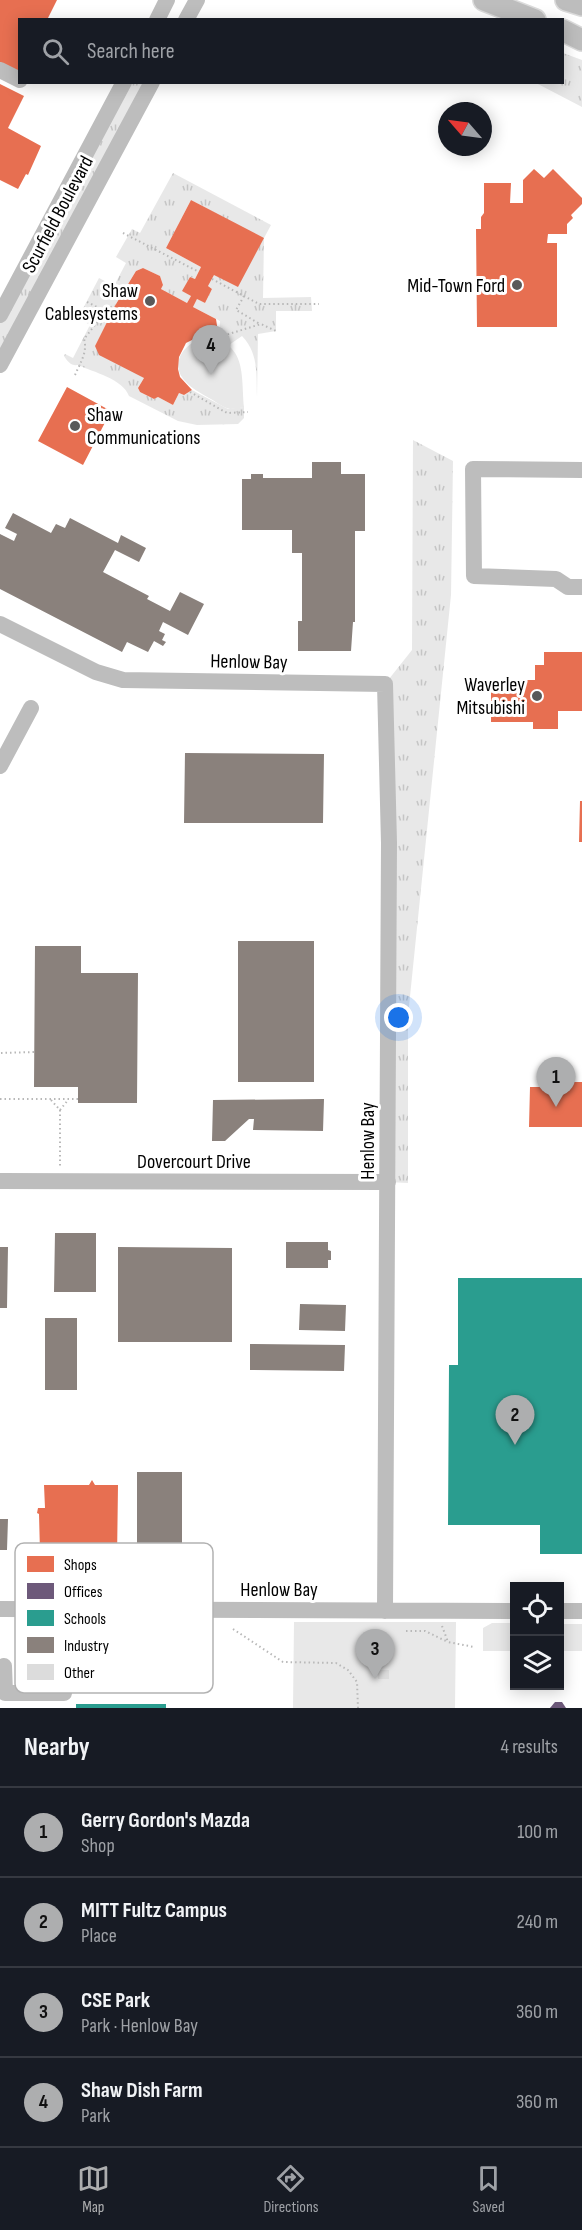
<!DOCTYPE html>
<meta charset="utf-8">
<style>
:root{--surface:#171b24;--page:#20242c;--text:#f1f3f6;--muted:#9ea1a6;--line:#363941;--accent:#adaeaf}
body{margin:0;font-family:"Sofia Sans Condensed",sans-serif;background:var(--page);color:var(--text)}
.controls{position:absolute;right:18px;bottom:18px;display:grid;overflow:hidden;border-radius:0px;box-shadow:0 3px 15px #0003}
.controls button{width:54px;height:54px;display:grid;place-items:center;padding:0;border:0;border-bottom:2px solid var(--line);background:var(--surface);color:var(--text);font:30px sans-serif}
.compass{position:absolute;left:438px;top:102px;width:54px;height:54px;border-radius:50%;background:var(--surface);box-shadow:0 3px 15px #0003;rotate:298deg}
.you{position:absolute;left:399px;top:1018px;width:21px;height:21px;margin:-15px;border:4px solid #fff;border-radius:50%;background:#1a73e8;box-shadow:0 0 0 9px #1a73e833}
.badge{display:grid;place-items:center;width:39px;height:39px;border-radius:50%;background:var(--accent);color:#111;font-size:20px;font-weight:700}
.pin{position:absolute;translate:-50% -50px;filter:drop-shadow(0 2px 3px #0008)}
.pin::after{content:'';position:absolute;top:32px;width:21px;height:18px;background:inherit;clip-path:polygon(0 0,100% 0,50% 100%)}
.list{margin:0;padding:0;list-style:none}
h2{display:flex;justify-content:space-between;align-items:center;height:78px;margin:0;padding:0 24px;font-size:26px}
h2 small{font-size:20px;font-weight:400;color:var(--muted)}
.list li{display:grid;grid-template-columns:39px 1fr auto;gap:18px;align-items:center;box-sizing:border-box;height:90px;padding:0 24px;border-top:2px solid var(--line)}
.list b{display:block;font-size:22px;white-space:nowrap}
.list p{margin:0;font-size:20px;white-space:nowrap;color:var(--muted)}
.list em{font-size:20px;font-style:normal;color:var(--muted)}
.icon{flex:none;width:33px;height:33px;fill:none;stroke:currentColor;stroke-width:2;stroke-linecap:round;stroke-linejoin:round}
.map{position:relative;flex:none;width:582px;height:1708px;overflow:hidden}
.search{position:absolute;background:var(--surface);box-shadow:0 3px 15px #0003;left:18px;right:18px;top:18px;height:66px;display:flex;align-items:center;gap:15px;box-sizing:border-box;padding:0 21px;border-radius:0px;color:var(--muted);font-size:22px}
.sheet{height:438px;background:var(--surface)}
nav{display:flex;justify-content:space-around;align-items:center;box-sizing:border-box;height:84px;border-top:2px solid var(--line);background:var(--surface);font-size:16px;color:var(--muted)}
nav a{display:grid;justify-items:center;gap:3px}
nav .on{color:var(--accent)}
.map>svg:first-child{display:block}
.grass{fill:url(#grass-tufts)}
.green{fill:#e8e8e8}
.shops{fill:#e76f51}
.offices{fill:#6d597a}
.schools{fill:#2a9d8f}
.industry{fill:#8a817c}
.building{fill:#dcdcdc}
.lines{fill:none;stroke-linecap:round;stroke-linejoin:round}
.major-casing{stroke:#dbdbdb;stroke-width:24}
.path{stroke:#b8b8b8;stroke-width:2;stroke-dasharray:1.5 3;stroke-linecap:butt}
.minor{stroke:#bdbdbd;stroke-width:16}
.major{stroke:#bdbdbd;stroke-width:21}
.poi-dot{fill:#595959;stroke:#fff;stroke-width:2}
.labels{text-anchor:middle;stroke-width:6;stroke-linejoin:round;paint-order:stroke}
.street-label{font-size:20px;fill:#000;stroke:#fff}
.poi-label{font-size:20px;fill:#000;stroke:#fff;text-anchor:end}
.key{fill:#fff;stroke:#b2b2b2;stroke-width:1.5}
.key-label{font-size:16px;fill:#000}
</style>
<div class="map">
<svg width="582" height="1708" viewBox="0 0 582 1708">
<defs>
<pattern id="grass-tufts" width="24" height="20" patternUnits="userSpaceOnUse" patternTransform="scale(1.5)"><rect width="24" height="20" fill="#e8e8e8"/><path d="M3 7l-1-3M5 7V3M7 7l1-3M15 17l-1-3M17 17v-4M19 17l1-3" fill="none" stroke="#c5c5c5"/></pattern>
</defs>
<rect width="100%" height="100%" fill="#fff"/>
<path class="grass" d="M563,53L582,60V107L536,83L562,82Z
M124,83H152L0,365V315Z
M173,173L271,225L264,238L263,298L311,297L312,311H276V331L258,334L257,397C256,374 259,354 242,336L229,345L219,339L220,321L193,307L197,299L205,303L212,289L208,286L214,275L263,239L191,200L166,248L201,267L195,279L190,277L183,291L191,296L187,303L161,289L163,285L160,276L143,268L136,271L113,309L104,307L100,313L108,320L95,346L144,378L138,388L140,392L154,399L158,397L173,405L179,393L184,395L192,390L228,409L244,407V418L238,424L197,425L178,421L129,396C123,379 93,372 78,365C71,366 68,362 64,356L65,354L73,358L90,325L78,318L99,278L114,286L126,263L116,257L132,229L140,233Z
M413,440L453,461L451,595L408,1016V1183L388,1182L385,684L412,650Z"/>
<path class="green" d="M205,337C247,343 241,373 244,407C240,408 234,409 230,409C223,408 215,401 209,398C201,393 192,389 186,382C168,364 184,343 205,337Z
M294,1622H456L455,1708H293Z
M492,1623H514V1651H483V1628Z
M560,1624H582V1651H560Z"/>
<path class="shops" d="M0,0H57L47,20H20V73L0,62Z
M0,84L24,96L8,128L41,146L28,175L26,174L18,189L0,180Z
M534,169L544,178L553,169L582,198V204L571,215L573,218L567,224V234H548L547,243H557V327H477L476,229H481V217L484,213V183H511L510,203H523V180Z
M191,200L264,238L238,287L214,275L208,286L212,289L205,303L197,299L193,307L216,319L219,339L198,337L186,343L179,357L178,369L180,377L192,390L184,395L179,393L173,405L158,397L154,399L140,392L138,388L144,378L99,355L95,346L108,320L100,314L101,309L104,307L113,309L136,271L143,268L160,276L163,285L161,289L187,303L191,296L182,291L190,277L195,279L201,267L166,248Z
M67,387L111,411L83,465L38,441Z
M544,652H582V711H558V729H533V722H491V680H535V665H544Z
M580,801H582V842H579Z
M567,1082H582V1127H529L530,1087H568Z
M92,1480L95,1485H118L117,1560L94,1559V1566L92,1567L88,1564L54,1563L48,1561L40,1552L39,1514L37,1513L38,1508H45L44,1485H89Z"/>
<path class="offices" d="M555,1702H562L566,1708H550Z"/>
<path class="schools" d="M458,1278H582V1554H540V1525H448L449,1365H458Z
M76,1704H166V1708H76Z"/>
<path class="industry" d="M312,462H341V474H365V531H355V622H353L351,651H298V621H302V553H292V530H242V479H251V474H263V478H312Z
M13,513L51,533L56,524L65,528L70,518L118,543L121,535L146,548L139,562L115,550L103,572L149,596L147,599L170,611L180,592L204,604L188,635L163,622L159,631L165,634L162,640L166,642L163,646L154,641L148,652L127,642L122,652L0,589V534L14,541L17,534L5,528Z
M185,753L324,754L323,823H184Z
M238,941H314V1082H238Z
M35,946H81V973H138L137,1103H78V1087H34Z
M324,1099L323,1131L253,1130L254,1119H249L225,1141H212L213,1100Z
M55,1233H96V1292H54Z
M286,1242H328V1250L331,1251V1260H328V1268H286Z
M0,1247H8L7,1308H0Z
M118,1247L232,1248V1342H118Z
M300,1304L346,1305L345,1331L299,1330Z
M45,1318H77V1390H45Z
M250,1344L345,1345L344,1371L250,1370Z
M137,1472H182V1546H185V1568H171V1570H134V1546H137Z
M0,1519H8L7,1550H0Z"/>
<path class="building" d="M378,1670H389V1679H378Z"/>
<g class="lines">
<defs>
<path id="major" d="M484,0L535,20
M566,0L582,5
M562,30L582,40"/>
</defs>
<use href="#major" class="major-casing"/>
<path class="path" d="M123,233L199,272
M212,279L259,304H319
M244,296L236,310L260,324
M87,302L101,309
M219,337L261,324L276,331
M75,375C80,363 88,352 84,339L102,316
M190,392L227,413L248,412
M1,1053L34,1052
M0,1099H78
M51,1100L60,1110V1166
M60,1110L68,1100
M442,1626L448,1642L474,1647
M233,1629L283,1662L336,1663L348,1670L357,1682L358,1708
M406,1631H425L448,1642
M24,1648L30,1624"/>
<path class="minor" d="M157,20L167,0
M186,20L197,0
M0,70L20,80
M0,315L124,82
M0,365L152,82
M582,470L473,469L474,576L556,579L568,587H582
M0,624L96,672L123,680L385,684L389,843L385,1611
M0,766L31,708
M0,1181L388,1182
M0,1609L514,1611
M560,1611H582
M4,1666L5,1693H64L67,1666"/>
<use href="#major" class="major"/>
</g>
<g class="poi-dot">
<circle cx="517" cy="285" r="6"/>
<circle cx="150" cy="301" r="6"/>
<circle cx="75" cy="426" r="6"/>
<circle cx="537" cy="696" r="6"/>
</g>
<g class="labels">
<g class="street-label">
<text transform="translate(57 214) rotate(-62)" y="7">Scurfield Boulevard</text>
<text transform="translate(249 661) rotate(1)" y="7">Henlow Bay</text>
<text transform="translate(367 1141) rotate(-90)" y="7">Henlow Bay</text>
<text x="194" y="1168">Dovercourt Drive</text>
<text x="279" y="1596">Henlow Bay</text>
</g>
<g class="poi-label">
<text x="505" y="292">Mid-Town Ford</text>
<text x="138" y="297">Shaw<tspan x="138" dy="23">Cablesystems</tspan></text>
<text x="87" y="421" text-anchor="start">Shaw<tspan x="87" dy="23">Communications</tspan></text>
<text x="525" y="691">Waverley<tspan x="525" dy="23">Mitsubishi</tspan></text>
</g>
</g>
<rect x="15" y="1543" width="198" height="150" rx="9" class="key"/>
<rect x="27" y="1556" width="27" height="16" fill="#e76f51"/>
<rect x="27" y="1583" width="27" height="16" fill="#6d597a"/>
<rect x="27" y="1610" width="27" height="16" fill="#2a9d8f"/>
<rect x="27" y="1637" width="27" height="16" fill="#8a817c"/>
<rect x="27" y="1664" width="27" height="16" fill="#dcdcdc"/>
<g class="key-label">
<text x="64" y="1570">Shops</text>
<text x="64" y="1597">Offices</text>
<text x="64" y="1624">Schools</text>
<text x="64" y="1651">Industry</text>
<text x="64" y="1678">Other</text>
</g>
</svg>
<div class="controls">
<button><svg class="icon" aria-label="locate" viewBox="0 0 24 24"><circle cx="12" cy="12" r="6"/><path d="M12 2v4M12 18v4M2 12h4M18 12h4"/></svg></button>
<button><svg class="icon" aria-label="layers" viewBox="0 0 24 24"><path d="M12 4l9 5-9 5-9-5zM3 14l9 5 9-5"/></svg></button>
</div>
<svg class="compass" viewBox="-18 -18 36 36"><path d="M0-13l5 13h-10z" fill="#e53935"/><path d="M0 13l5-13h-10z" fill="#9ea1a6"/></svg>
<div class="you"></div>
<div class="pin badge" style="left:556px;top:1107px">1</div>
<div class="pin badge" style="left:515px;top:1445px">2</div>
<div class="pin badge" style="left:375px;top:1679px">3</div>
<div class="pin badge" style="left:211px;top:375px">4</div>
<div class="search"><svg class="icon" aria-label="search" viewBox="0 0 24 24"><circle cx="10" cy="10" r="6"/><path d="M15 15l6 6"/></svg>Search here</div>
</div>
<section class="sheet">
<h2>Nearby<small>4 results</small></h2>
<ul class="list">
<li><span class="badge">1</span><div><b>Gerry Gordon's Mazda</b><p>Shop</p></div><em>100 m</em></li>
<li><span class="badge">2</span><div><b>MITT Fultz Campus</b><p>Place</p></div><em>240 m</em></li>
<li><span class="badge">3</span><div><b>CSE Park</b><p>Park · Henlow Bay</p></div><em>360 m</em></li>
<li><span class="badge">4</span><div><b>Shaw Dish Farm</b><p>Park</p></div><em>360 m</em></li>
</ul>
</section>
<nav>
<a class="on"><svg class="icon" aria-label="map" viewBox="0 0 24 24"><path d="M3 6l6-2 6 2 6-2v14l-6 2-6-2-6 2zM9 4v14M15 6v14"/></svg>Map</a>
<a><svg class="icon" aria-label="directions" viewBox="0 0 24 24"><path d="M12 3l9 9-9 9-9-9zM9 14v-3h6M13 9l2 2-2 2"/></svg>Directions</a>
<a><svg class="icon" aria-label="saved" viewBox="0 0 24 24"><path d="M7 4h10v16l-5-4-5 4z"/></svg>Saved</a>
</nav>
